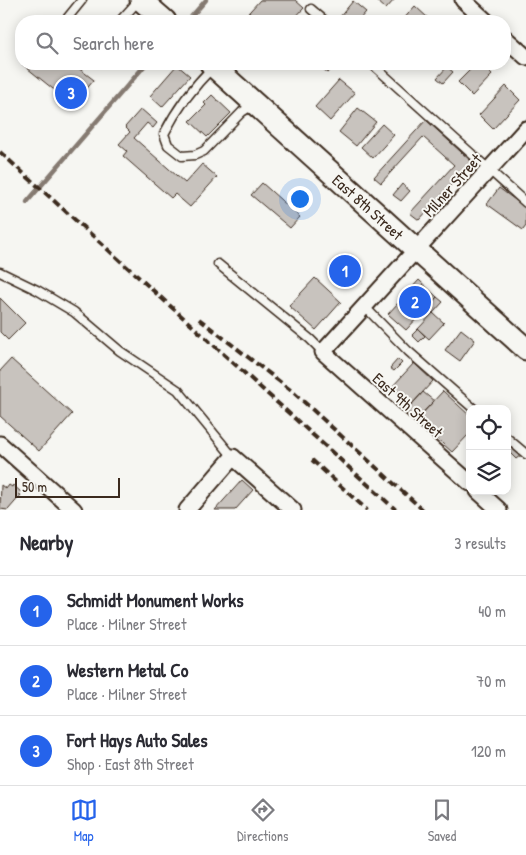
<!DOCTYPE html>
<meta charset="utf-8">
<style>
:root{--surface:#fff;--page:#f2f2f3;--text:#2b2b33;--muted:#7c7c81;--line:#e1e1e2;--accent:#2563eb}
body{margin:0;font-family:"Patrick Hand",sans-serif;background:var(--page);color:var(--text)}
.controls{position:absolute;right:15px;bottom:15px;display:grid;overflow:hidden;border-radius:10px;box-shadow:0 2px 12px #0003}
.controls button{width:45px;height:45px;display:grid;place-items:center;padding:0;border:0;border-bottom:1px solid var(--line);background:var(--surface);color:var(--text);font:25px sans-serif}
.scale{position:absolute;left:15px;bottom:12px;width:105px;box-sizing:border-box;padding-left:5px;border:2px solid #3b2a1e;border-top:0;font-size:14px;line-height:18px;white-space:nowrap;color:#3b2a1e;-webkit-text-stroke:4px #f6f6f2;paint-order:stroke}
.you{position:absolute;left:299px;top:198px;width:18px;height:18px;margin:-12px;border:4px solid #fff;border-radius:50%;background:#1a73e8;box-shadow:0 0 0 8px #1a73e833}
.badge{display:grid;place-items:center;width:32px;height:32px;border-radius:50%;background:var(--accent);color:#fff;font-size:16px;font-weight:700}
.pin{position:absolute;translate:-50% -50%;border:2px solid #fff;box-shadow:0 1px 5px #0006}
.list{margin:0;padding:0;list-style:none}
h2{display:flex;justify-content:space-between;align-items:center;height:65px;margin:0;padding:0 20px;font-size:21px}
h2 small{font-size:16px;font-weight:400;color:var(--muted)}
.list li{display:grid;grid-template-columns:32px 1fr auto;gap:15px;align-items:center;box-sizing:border-box;height:70px;padding:0 20px;border-top:1px solid var(--line)}
.list b{display:block;font-size:19px;white-space:nowrap}
.list p{margin:0;font-size:16px;white-space:nowrap;color:var(--muted)}
.list em{font-size:16px;font-style:normal;color:var(--muted)}
.icon{flex:none;width:28px;height:28px;fill:none;stroke:currentColor;stroke-width:2;stroke-linecap:round;stroke-linejoin:round}
.map{position:relative;flex:none;width:526px;height:510px;overflow:hidden}
.search{position:absolute;background:var(--surface);box-shadow:0 2px 12px #0003;left:15px;right:15px;top:15px;height:55px;display:flex;align-items:center;gap:12px;box-sizing:border-box;padding:0 18px;border-radius:20px;color:var(--muted);font-size:19px}
.sheet{height:275px;background:var(--surface)}
nav{display:flex;justify-content:space-around;align-items:center;box-sizing:border-box;height:70px;border-top:1px solid var(--line);background:var(--surface);font-size:14px;color:var(--muted)}
nav a{display:grid;justify-items:center;gap:2px}
nav .on{color:var(--accent)}
.map>svg:first-child{display:block}
.lines{fill:none;stroke-linecap:round;stroke-linejoin:round}
.stream{stroke:#857a71;stroke-width:4.5}
.building{fill:#c8c3be;stroke:#3b2a1e}
.lane-casing{stroke:#3b2a1e;stroke-width:11}
.street-casing{stroke:#3b2a1e;stroke-width:19}
.secondary-casing{stroke:#3b2a1e;stroke-width:25}
.lane{stroke:#f6f6f2;stroke-width:8}
.street{stroke:#f6f6f2;stroke-width:15}
.secondary{stroke:#f6f6f2;stroke-width:21}
.rail{stroke:#3b2a1e;stroke-width:4;stroke-dasharray:8 4;stroke-linecap:butt}
.labels{text-anchor:middle;stroke-width:4;stroke-linejoin:round;paint-order:stroke}
.street-label{font-size:16px;fill:#3b2a1e;stroke:#f6f6f2}
</style>
<div class="map">
<svg width="526" height="510" viewBox="0 0 526 510">
<rect width="100%" height="100%" fill="#f6f6f2"/>
<filter id="ink" filterUnits="userSpaceOnUse"><feTurbulence type="fractalNoise" baseFrequency=".02" numOctaves="2"/><feDisplacementMap in="SourceGraphic" scale="10" xChannelSelector="R" yChannelSelector="G"/><feConvolveMatrix kernelMatrix="1 2 1 2 8 2 1 2 1" color-interpolation-filters="sRGB"/></filter>
<g filter="url(#ink)">
<g class="lines">
<path class="stream" d="M191,17L206,0
M27,202L146,64"/>
</g>
<path class="building" d="M260,0H295L304,8L292,21H241Z
M376,0H394L386,9Z
M353,1L366,12L358,21H344L339,18Z
M415,6L428,18L424,21H402Z
M22,64H73L94,80L73,105Z
M317,64H336L328,73Z
M476,64H481L492,75L472,96L458,82Z
M177,65L190,76L162,107L150,96Z
M447,67L453,72L443,83L437,78Z
M339,80L355,93L330,121L315,107Z
M506,86L520,100L493,129L479,115Z
M212,95L231,113L207,137L190,121L206,105L204,103Z
M358,108L376,122L356,146L339,132Z
M141,109L157,123L153,128L147,123L134,138L185,183L202,164L217,177L190,207L175,194L171,198L123,156L127,151L119,144L130,132L125,127Z
M426,120L472,162L419,220L410,213L454,165L423,137L381,183L374,177Z
M382,124L394,135L373,158L361,147Z
M262,183L300,217L290,228L251,195Z
M402,184L410,191L401,201L393,195Z
M499,188L526,208V226L523,230L487,204Z
M340,260L356,274L349,282L333,268Z
M315,278L341,302L316,330L289,306Z
M419,280L437,297L406,330L388,314Z
M437,297L443,302L433,313L427,308Z
M0,298L25,323L8,340L0,332Z
M433,313L444,323L429,339L418,329Z
M418,329L425,336L419,342L412,335Z
M461,329L475,340L460,361L445,350Z
M11,359L72,414L39,451L0,416V371Z
M398,359L402,363L394,371L390,368Z
M414,363L433,381L411,405L392,387Z
M443,391L470,416V433L452,452L416,420Z
M423,392L434,401L416,420L406,411Z
M509,443L521,455L516,459L507,450Z
M242,480L253,490L235,510H215Z
M1,485L6,489L9,485L12,487L13,485L21,492L19,494L21,495L8,510L0,509Z"/>
<g class="lines">
<defs>
<path id="lane" d="M311,9L325,21
M65,21L82,0
M120,21L139,0
M372,64L526,203
M213,67C193,87 177,108 164,134L168,145L182,156L195,155L204,151L242,112L253,105
M218,264L310,339L323,352
M0,272L37,290L74,312L120,351L178,390L233,457
M365,307L408,351L474,409
M507,438L526,454"/>
<path id="street" d="M463,0L486,21
M505,38L526,57
M0,444L74,510
M470,483L323,352L526,129
M478,491L499,510
M187,510L233,457L293,510"/>
<path id="secondary" d="M141,0L165,21
M211,64L526,349"/>
</defs>
<use href="#lane" class="lane-casing"/>
<use href="#street" class="street-casing"/>
<use href="#secondary" class="secondary-casing"/>
<use href="#lane" class="lane"/>
<use href="#street" class="street"/>
<use href="#secondary" class="secondary"/>
<path class="rail" d="M0,152L396,510
M199,319L293,392L423,510
M312,460L367,510"/>
</g>
</g>
<g class="labels">
<g class="street-label">
<text transform="translate(452 185) rotate(-48)" y="6">Milner Street</text>
<text transform="translate(368 207) rotate(42)" y="6">East 8th Street</text>
<text transform="translate(408 405) rotate(42)" y="6">East 9th Street</text>
</g>
</g>
</svg>
<div class="controls">
<button><svg class="icon" aria-label="locate" viewBox="0 0 24 24"><circle cx="12" cy="12" r="6"/><path d="M12 2v4M12 18v4M2 12h4M18 12h4"/></svg></button>
<button><svg class="icon" aria-label="layers" viewBox="0 0 24 24"><path d="M12 4l9 5-9 5-9-5zM3 14l9 5 9-5"/></svg></button>
</div>
<div class="scale">50 m</div>
<div class="you"></div>
<div class="pin badge" style="left:345px;top:271px">1</div>
<div class="pin badge" style="left:415px;top:302px">2</div>
<div class="pin badge" style="left:71px;top:93px">3</div>
<div class="search"><svg class="icon" aria-label="search" viewBox="0 0 24 24"><circle cx="10" cy="10" r="6"/><path d="M15 15l6 6"/></svg>Search here</div>
</div>
<section class="sheet">
<h2>Nearby<small>3 results</small></h2>
<ul class="list">
<li><span class="badge">1</span><div><b>Schmidt Monument Works</b><p>Place · Milner Street</p></div><em>40 m</em></li>
<li><span class="badge">2</span><div><b>Western Metal Co</b><p>Place · Milner Street</p></div><em>70 m</em></li>
<li><span class="badge">3</span><div><b>Fort Hays Auto Sales</b><p>Shop · East 8th Street</p></div><em>120 m</em></li>
</ul>
</section>
<nav>
<a class="on"><svg class="icon" aria-label="map" viewBox="0 0 24 24"><path d="M3 6l6-2 6 2 6-2v14l-6 2-6-2-6 2zM9 4v14M15 6v14"/></svg>Map</a>
<a><svg class="icon" aria-label="directions" viewBox="0 0 24 24"><path d="M12 3l9 9-9 9-9-9zM9 14v-3h6M13 9l2 2-2 2"/></svg>Directions</a>
<a><svg class="icon" aria-label="saved" viewBox="0 0 24 24"><path d="M7 4h10v16l-5-4-5 4z"/></svg>Saved</a>
</nav>
